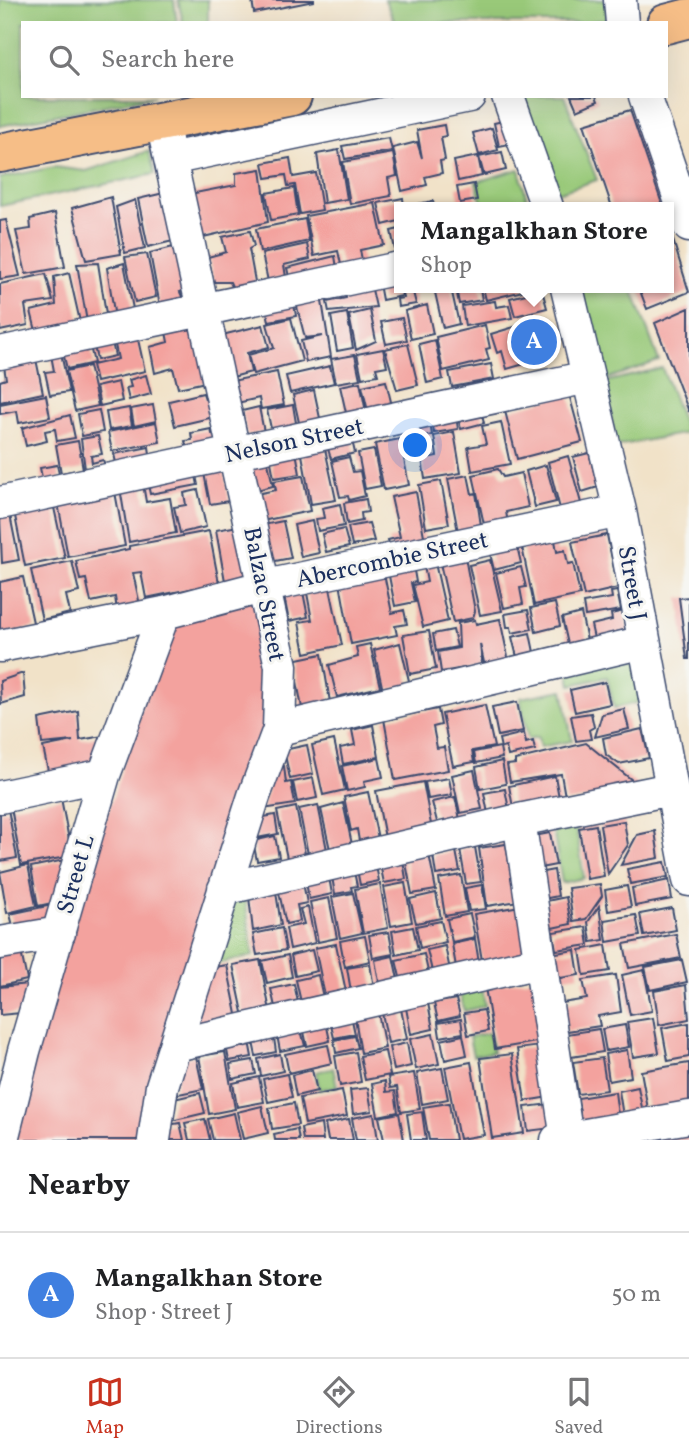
<!DOCTYPE html>
<meta charset="utf-8">
<style>
:root{--surface:#fff;--page:#f6f6f6;--text:#202124;--muted:#757577;--line:#e0e0e0;--accent:#c8321e}
body{margin:0;font-family:Vollkorn,serif;background:var(--page);color:var(--text)}
.you{position:absolute;left:416px;top:446px;width:24px;height:24px;margin:-18px;border:5px solid #fff;border-radius:50%;background:#1a73e8;box-shadow:0 0 0 10px #1a73e833}
.badge{display:grid;place-items:center;width:46px;height:46px;border-radius:50%;background:var(--accent);color:#fff;font-size:23px;font-weight:700}
.pin{position:absolute;translate:-50% -50%;border:4px solid #fff;box-shadow:0 2px 7px #0006}
.popup{position:absolute;left:394px;top:202px;width:280px;height:91px;box-sizing:border-box;display:grid;place-content:center;border-radius:0px;background:var(--surface);filter:drop-shadow(0 2px 5px #0005);font-size:23px;white-space:nowrap;color:var(--muted)}
.popup b{font-size:26px;color:var(--text)}
.popup::after{content:'';position:absolute;left:50%;top:100%;margin-left:-14px;border:14px solid transparent;border-top-color:var(--surface)}
.list{margin:0;padding:0;list-style:none}
h2{display:flex;justify-content:space-between;align-items:center;height:91px;margin:0;padding:0 28px;font-size:30px}
h2 small{font-size:23px;font-weight:400;color:var(--muted)}
.list li{display:grid;grid-template-columns:46px 1fr auto;gap:21px;align-items:center;box-sizing:border-box;height:126px;padding:0 28px;border-top:2px solid var(--line)}
.list b{display:block;font-size:26px;white-space:nowrap}
.list p{margin:0;font-size:23px;white-space:nowrap;color:var(--muted)}
.list em{font-size:23px;font-style:normal;color:var(--muted)}
.icon{flex:none;width:38px;height:38px;fill:none;stroke:currentColor;stroke-width:2;stroke-linecap:round;stroke-linejoin:round}
.map{position:relative;flex:none;width:689px;height:1140px;overflow:hidden}
.search{position:absolute;background:var(--surface);box-shadow:0 7px 28px #0002;left:21px;right:21px;top:21px;height:77px;display:flex;align-items:center;gap:18px;box-sizing:border-box;padding:0 24px;border-radius:0px;color:var(--muted);font-size:26px}
.sheet{height:217px;background:var(--surface)}
nav{display:flex;justify-content:space-around;align-items:center;box-sizing:border-box;height:98px;border-top:2px solid var(--line);background:var(--surface);font-size:19px;color:var(--muted)}
nav a{display:grid;justify-items:center;gap:4px}
nav .on{color:var(--accent)}
.map>svg:first-child{display:block}
.green{fill:#99c979;stroke:#5a7c6c;stroke-width:2}
.building{fill:#f3a29e}
.lines{fill:none;stroke-linecap:round;stroke-linejoin:round}
.minor-casing{stroke:#3b4a6e;stroke-width:35}
.major-casing{stroke:#3b4a6e;stroke-width:42}
.minor{stroke:#fff;stroke-width:32}
.major{stroke:#f6be87;stroke-width:38}
.labels{text-anchor:middle;stroke-width:6;stroke-linejoin:round;paint-order:stroke}
.street-label{font-size:24px;fill:#1b2f5e;stroke:#f6f6f2}
</style>
<div class="map">
<svg width="689" height="1140" viewBox="0 0 689 1140">
<rect width="100%" height="100%" fill="#f6f6f2"/>
<filter id="ink" filterUnits="userSpaceOnUse"><feTurbulence type="fractalNoise" baseFrequency=".0143" numOctaves="2"/><feDisplacementMap in="SourceGraphic" scale="14" xChannelSelector="R" yChannelSelector="G"/><feConvolveMatrix kernelMatrix="1 2 1 2 8 2 1 2 1" color-interpolation-filters="sRGB"/></filter>
<filter id="wash" filterUnits="userSpaceOnUse"><feTurbulence type="fractalNoise" baseFrequency=".00686" numOctaves="4" result="noise"/><feDisplacementMap in="SourceGraphic" scale="28" xChannelSelector="R" yChannelSelector="G"/><feGaussianBlur stdDeviation="1.57" result="paint"/><feColorMatrix in="noise" values="0 0 0 0 0 0 0 0 0 0 0 0 0 0 0 0 0 1.4 0 .05"/><feComposite in="paint" operator="in"/></filter>
<g filter="url(#wash)">
<rect width="100%" height="100%" fill="#f1e2c8"/>
<path class="green" d="M0,0H174L177,23H23V96H154L0,126Z
M178,0H208V23H183Z
M385,0H606L607,19L582,23H395Z
M518,96H564L597,180L551,195Z
M149,151L155,174L0,206V178L54,167L86,171Z
M519,169L527,199L502,207H483L476,182Z
M580,288H632L659,361L606,379Z
M662,368L687,433L616,446L605,382Z
M636,655L645,701L614,708L607,677L571,685L568,669Z
M563,690L572,741L540,747L538,737L528,739L520,698Z
M576,826L584,878L562,883L553,830Z
M245,898L253,956L208,966L231,899Z
M482,988L485,1006L464,1011L460,993Z
M489,1033L493,1052L473,1056L469,1037Z
M333,1068L337,1086L319,1090L316,1072Z"/>
<g id="blocks">
<path class="building" d="M252,0H314V1L254,13Z
M571,96H596L598,101L577,110Z
M630,110L663,207H612L584,124Z
M503,121L509,144L499,146L494,123Z
M444,125L446,136L441,137L445,160L440,161L442,173L425,177L427,185L402,191L393,148L417,142L422,158L417,130Z
M492,128L498,150L479,155L473,133Z
M389,138L392,151L345,159L342,146Z
M339,150L347,199L324,203L317,154Z
M502,152L506,170L484,175L479,157Z
M393,153L397,176L388,178L391,196L350,204L343,162Z
M478,156L482,176L458,181L454,161Z
M290,158L293,177L316,173L322,210L300,214L295,185L288,186L286,175L266,178L263,163Z
M261,169L268,222L199,238L190,194L236,185V173Z
M474,184L477,200L460,203L457,187Z
M294,188L298,215L271,220L266,193Z
M164,193L173,241L148,247L138,199Z
M111,197L121,254L86,260L72,208Z
M403,198L404,207H399V221L383,225L378,203Z
M135,200L145,248L125,253L116,207Z
M433,201L434,207H414L413,205Z
M375,203L384,245L360,250L363,265L342,269L338,251L314,256L306,216Z
M55,213L65,267L26,274L16,231L31,229L30,219Z
M305,219L309,241L260,252L256,229Z
M6,220L20,276L0,279V221Z
M669,227L689,292L647,309L639,288H669Z
M399,229V263H398L391,231Z
M250,231L254,246L249,249L256,287L234,291L230,282H214L208,257L226,252L222,237Z
M307,244L310,259L284,265L286,277L268,281L262,254Z
M177,246L185,291L180,292L184,301L160,306L150,253Z
M147,254L156,297L135,302L125,257Z
M335,256L338,274L291,285L287,268Z
M98,263L107,320L87,322L77,264Z
M124,263L134,314L115,318L107,268Z
M69,273L81,326L38,339L31,311L56,305L54,277Z
M46,274L53,301L25,305L28,325L0,331V284Z
M399,280L402,296L382,300L379,284Z
M371,285L376,307L329,312L327,302L346,298L345,291Z
M412,288L416,304L398,307L397,299L404,298L402,290Z
M434,288H451L459,324L443,328Z
M456,288H480L482,300L459,304Z
M483,288H523V291L486,300Z
M542,290L547,308L515,316L510,298Z
M321,295L331,357L306,362L301,341L322,336L305,338L295,299Z
M293,298L296,316L269,321L265,303Z
M495,301L496,307L509,305L512,318L465,326L462,306Z
M427,305L433,334L411,339L405,311Z
M689,308V412L655,323Z
M370,310L376,341L356,350L349,315Z
M347,313L353,348L337,351L331,316Z
M291,318L302,361L253,374L248,355L274,348L267,324Z
M402,318L407,340L386,344L381,322Z
M534,321L545,358L507,369L502,351L497,353L491,334Z
M197,325L210,381L178,388L173,368L155,373L150,347L168,342L166,332Z
M263,325L269,347L247,353L251,372L229,378L218,336Z
M485,325L490,348L486,349L489,360L443,371L436,337Z
M137,335L145,371L96,382L92,365L118,359L114,340Z
M435,340L443,379L427,383L419,344Z
M112,342L115,356L97,360L94,346Z
M408,344L418,385L397,390L385,349Z
M90,346L94,363L67,369L63,352Z
M383,349L387,366L376,368L378,375L362,378L357,354Z
M61,353L69,392L50,395L45,372L54,371L51,355Z
M355,355L360,379L336,383L331,359Z
M36,359L43,393L0,402V381L6,379L4,366Z
M491,364L494,379L452,387L449,372Z
M89,366L98,406L75,411L66,371Z
M330,366L334,383L290,393L286,376Z
M277,372L284,405L261,409L259,398L237,403L232,381Z
M146,375L151,394L129,400L126,388L131,387L129,380Z
M386,381L392,406L368,411L362,386Z
M118,382L122,401L100,406L96,387Z
M360,382L366,412L347,417L340,386Z
M314,390L321,423L300,427L293,395Z
M203,393L205,399L210,398L214,417L175,426L169,401Z
M569,394L582,442L517,459L505,411Z
M46,395L50,417L19,423L17,411L0,414V404Z
M153,405L156,421L134,426L131,409Z
M293,405L297,429L272,433L267,410Z
M259,407L264,432L247,435L242,411Z
M129,408L132,426L109,430L106,412Z
M481,409L484,423L461,429L457,414Z
M99,410L103,432L82,436L78,414Z
M70,415L75,438L57,441L55,429L45,431L47,441L26,446L22,428Z
M456,416L458,429L434,433L432,420Z
M156,422L160,442L112,451L108,432Z
M501,422L510,464L472,471L468,447L486,444L482,426Z
M430,424L432,435L411,440L408,429Z
M211,429L212,434L219,433L221,441L187,449L185,441L192,440L191,433Z
M454,432L461,473L425,479L422,459L437,456L434,436Z
M98,436L102,454L91,456L92,463L103,460L105,465L85,469L81,439Z
M351,436L355,453L331,459L326,442Z
M400,439L409,485L384,490L375,444Z
M78,441L83,469L61,473L56,445Z
M324,444L336,500L311,504L301,449Z
M295,446L300,474L274,478L269,451Z
M149,447L151,460L117,467L114,454Z
M374,450L381,486L365,489L358,453Z
M589,453L598,487L582,492L573,457Z
M568,456L581,503L560,509L548,462Z
M349,457L353,472L360,471L365,496L349,500L348,496L340,497L332,461Z
M267,458L273,486L252,491L247,462Z
M57,465L60,478L43,482L40,468Z
M546,465L556,502L535,507L526,471Z
M224,469L229,501L210,504L204,473Z
M498,469L503,477L521,473L528,507L506,512L509,528L486,533L473,475Z
M195,471L198,485L150,494L147,480Z
M468,475L472,494L476,493L482,532L459,537L448,479Z
M303,476L310,511L257,522L251,495L276,490L274,481Z
M441,481L449,524L426,528L419,485Z
M143,484L146,502L170,498L176,533L129,542L120,488Z
M198,490L206,527L180,533L174,507L186,505L184,493Z
M115,492L125,546L68,557L58,503Z
M416,492L426,547L392,554L388,540L400,537L391,497Z
M366,499L368,512L361,513L362,521L347,524L344,503Z
M53,503L65,558L25,566L14,511Z
M340,504L344,526L318,531L316,519L324,518L322,508Z
M10,515L19,560L2,563L0,517Z
M283,521L291,558L270,562L263,525Z
M312,521L319,553L301,557L294,525Z
M369,523L374,541L352,546L348,527Z
M244,525L253,576L225,581L216,530Z
M344,529L349,547L326,552L322,534Z
M209,531L219,583L146,598L141,572L133,573L140,605L117,610L115,597L91,602L86,579L80,580L76,561L129,549V546Z
M607,535L618,588L584,596L572,542Z
M555,540L557,552L565,550L568,564L573,563L580,595L534,605L522,547Z
M516,542L521,563L494,570L489,549Z
M465,557L475,611L473,618L453,622L440,563Z
M490,560L502,611L480,615L469,565Z
M72,561L79,592L66,595L70,613L42,620L31,570Z
M435,563L448,621L423,627L413,585L427,582L424,566Z
M413,565L416,582L411,583L415,602L395,606L388,571Z
M521,567L526,587L520,588L523,604L504,608L496,573Z
M384,574L392,613L404,610L407,624L395,626L397,635L351,644L340,583Z
M23,577L34,627L0,635V582Z
M330,588L342,645L305,653L299,622L312,620L307,593Z
M617,591L621,610L585,616L583,603L612,598L611,592Z
M303,592L308,617L289,621L284,596Z
M259,597L273,724L145,1140H9L12,1117L168,623Z
M689,597V659H687L679,598Z
M555,603L560,626L536,632L531,608Z
M528,610L532,629L512,633L511,627H507L505,614Z
M624,611L630,636L595,643L591,625L612,620L611,614Z
M581,613L589,649L570,653L562,618Z
M500,619L509,662L485,667L480,644L482,665L441,672L438,652L459,648L458,623L475,620L476,624Z
M453,630L457,647L436,651L433,634Z
M429,631L436,669L410,674L403,635Z
M530,633L535,657L518,661L512,637Z
M400,643L410,685L383,691L374,650Z
M370,644L380,687L337,697L329,665L358,657L356,647Z
M322,654L330,702L302,708L293,660Z
M23,673L25,697L1,704L0,681Z
M605,682L610,704L575,712L570,690Z
M517,702L523,731L498,736L492,707Z
M485,705L494,747L472,751L474,762L453,766L442,714Z
M438,709L441,725L433,727L437,748L444,747L448,770L395,780L384,719Z
M624,709L629,729L595,737L602,714Z
M78,711L80,740L103,736L101,760L49,776L43,747L73,741L42,744L39,719Z
M591,713L594,727L589,730L591,739L576,741L571,716Z
M373,725L379,757L343,764L340,748L355,745L352,730Z
M642,729L649,758L619,764L606,755L603,738Z
M524,733L526,743L533,741L535,750L508,756L506,747L501,748L499,739Z
M334,740L345,790L323,795L312,745Z
M586,743L643,789L566,802L561,774L510,782L507,765L515,764V760Z
M307,745L313,774L290,779L284,750Z
M500,747L502,758L476,763L474,752Z
M379,758L383,777L364,781L365,787L347,791L342,766Z
M502,761L506,784L480,789L476,767Z
M284,766L286,783L291,782L295,804L263,809L273,768Z
M474,770L482,809L460,813L452,775Z
M555,776L560,803L514,813L509,786Z
M313,778L317,798L297,802L293,782Z
M449,778L452,795L428,799L425,782Z
M423,782L433,835L386,843L376,791Z
M505,789L511,820L490,824L484,793Z
M368,792L379,843L360,847L357,829L351,831L344,797Z
M455,797L462,828L440,834L432,802Z
M61,798L72,856L21,865L11,807Z
M343,803L353,849L331,854L321,809Z
M318,805L328,855L309,859L299,809Z
M296,807L306,859L288,863L277,811Z
M8,809L17,858L0,861V811Z
M275,815L278,834L257,838L253,819Z
M624,821L628,845L608,874L600,825Z
M596,825L604,876L587,879L579,828Z
M655,831L659,858L621,865L637,835Z
M550,833L556,865L540,868L534,836Z
M275,836L279,857L257,861L253,841Z
M506,844L512,881L522,880L525,900L487,906L479,848Z
M475,847L481,882L466,884L460,849Z
M456,851L460,871L436,875L433,855Z
M429,854L436,890L412,894L405,858Z
M402,855L406,879L384,883L379,859Z
M74,858L61,901L38,906L31,867Z
M375,861L379,881L360,885L356,864Z
M665,862L668,877L630,884L627,869Z
M28,865L36,906L7,913L0,872Z
M353,867L357,886L351,887L352,891L335,894L331,871Z
M554,870L558,896L543,899L538,873Z
M328,872L332,894L309,899L305,876Z
M461,875L467,912L445,916L439,879Z
M669,880L672,899L635,906L632,888Z
M303,883L307,903L297,905L300,921L286,924L278,888Z
M405,883L412,922L391,926L384,887Z
M380,884L388,928L363,933L355,889Z
M600,884L602,896L586,919L573,921L568,888Z
M482,885L486,909L469,911L465,888Z
M627,886L631,907L608,911L605,890Z
M276,892L281,925L253,931L249,897Z
M353,893L362,933L340,938L332,897Z
M436,893L441,918L416,923L410,899Z
M566,897L571,924L547,929L542,902Z
M329,898L337,938L318,942L310,902Z
M52,905L55,921L14,930L10,914Z
M526,905L536,963L484,972L474,914Z
M599,906L604,940L591,942L588,922Z
M308,907L315,943L290,949L286,928L304,924L300,909Z
M672,908L676,930L644,936L640,914Z
M470,914L475,937L452,942L447,919Z
M636,915L640,936L607,942L604,920Z
M441,921L446,942L420,948L416,926Z
M413,927L418,950L396,955L392,931Z
M586,927L589,945L556,950L553,932Z
M282,928L286,950L257,955L253,934Z
M389,932L393,954L373,958L369,935Z
M676,934L681,958L629,968L624,944Z
M365,936L370,961L345,967L340,941Z
M475,939L481,974L458,978L452,944Z
M336,944L348,1001L327,1006L315,948Z
M606,945L610,971L584,975L580,950Z
M445,946L452,980L435,984L427,950Z
M20,947L27,980L0,986V951Z
M312,950L317,971L295,976L291,955Z
M575,950L579,975L554,979L550,954Z
M424,954L431,984L403,990L396,960Z
M288,955L292,977L267,983L262,961Z
M393,956L400,989L381,993L375,960Z
M260,960L271,1016L245,1022L233,965Z
M682,960L687,982L650,990L645,967Z
M370,964L376,999L353,1003L347,968Z
M227,965L238,1019L186,1030L204,969Z
M644,970L652,1011L630,1015L622,975Z
M318,975L325,1006L303,1011L296,980Z
M616,975L621,1012L598,1016L600,1026L567,1031L562,1003L587,999L583,980Z
M538,978L548,1040L495,1049L485,987Z
M28,984L21,1013L0,1015V987Z
M294,984L300,1011L277,1016L271,989Z
M686,985L689,1019L659,1025L654,991Z
M456,999L460,1016L438,1021L434,1003Z
M428,1003L433,1029L411,1034L406,1008Z
M401,1009L407,1039L388,1043L382,1013Z
M484,1010L488,1031L468,1035L464,1013Z
M378,1013L385,1048L361,1053L355,1018Z
M653,1018L659,1053L633,1057L627,1022Z
M461,1019L463,1033L440,1037L438,1023Z
M352,1020L355,1034L334,1038L331,1025Z
M326,1022L330,1041L307,1046L303,1027Z
M689,1023V1057L668,1061L662,1028Z
M625,1025L629,1047L606,1051L602,1029Z
M599,1029L603,1052L571,1057L567,1034Z
M301,1030L305,1046L280,1051L277,1035Z
M433,1034L439,1064L416,1069L410,1039Z
M463,1035L467,1055L445,1060L441,1040Z
M355,1036L358,1048L336,1053L334,1040Z
M274,1038L276,1052L256,1056L253,1042Z
M249,1041L252,1057L229,1061L226,1045Z
M407,1043L411,1066L394,1070L389,1047Z
M328,1045L332,1063L289,1073L285,1054Z
M548,1045L555,1096L525,1101L517,1049Z
M627,1050L631,1077L609,1081L605,1054Z
M385,1051L390,1075L365,1080L360,1056Z
M225,1052L235,1109L209,1114L199,1056Z
M356,1052L361,1082L340,1086L335,1056Z
M280,1054L283,1071L261,1076L258,1059Z
M512,1054L524,1133L492,1138L480,1058Z
M196,1056L203,1089L174,1095L181,1059Z
M602,1058L607,1090L578,1094L573,1062Z
M253,1060L256,1074L232,1079L230,1064Z
M471,1062L484,1135L459,1139L445,1067Z
M689,1063V1102L648,1109L641,1071Z
M442,1068L448,1099L422,1104L417,1073Z
M312,1070L317,1091L296,1096L292,1075Z
M414,1073L420,1109L401,1112L397,1087L390,1088L388,1077Z
M287,1074L292,1097L268,1102L263,1079Z
M259,1077L264,1102L237,1107L233,1083Z
M385,1081L386,1092L395,1091L398,1112L378,1116L372,1084Z
M638,1087L643,1113L623,1116L619,1091Z
M368,1088L372,1111L353,1114L350,1090Z
M342,1090L347,1116L305,1124L300,1098Z
M615,1092L618,1115L581,1122L578,1098Z
M200,1093L205,1113L167,1122L174,1099Z
M294,1103L298,1125L272,1129L269,1108Z
M449,1103L455,1140H429L423,1107Z
M557,1103L560,1127L528,1131L525,1107Z
M262,1106L268,1133L243,1139L237,1112Z
M422,1112L426,1140H411L407,1114Z
M234,1113L240,1140H213L208,1119Z
M399,1113L404,1140H384L379,1117Z
M374,1114L378,1140H356L352,1118Z
M205,1119L210,1140H189L185,1123Z
M349,1119L353,1140H328L325,1124Z
M180,1123L184,1140H160L161,1126Z
M321,1124L323,1140H303L301,1128Z
M297,1129L299,1140H275L274,1134Z
M689,1129V1140H651V1134Z"/>
</g>
</g>
<g filter="url(#ink)">
<use href="#blocks" fill-opacity="0" stroke="#3b4a6e" stroke-width="2"/>
<g class="lines">
<defs>
<path id="minor" d="M620,0L622,23
M508,96L547,207
M645,96L689,226
M170,159L469,96
M567,288L620,511L689,880
M0,353L399,268
M0,503L588,377
M0,646L164,613L266,586L620,511
M279,729L644,642
M0,797L104,775
M519,820L567,1139
M224,889L519,820L671,789
M0,943L59,933
M176,1045L540,962
M2,1140L24,1051L104,775L164,613
M154,1140L162,1086L254,796L279,729L281,666L162,122
M557,1140L689,1117"/>
<path id="major" d="M666,24L689,18
M0,153L292,96"/>
</defs>
<use href="#minor" class="minor-casing"/>
<use href="#major" class="major-casing"/>
<use href="#minor" class="minor"/>
<use href="#major" class="major"/>
</g>
</g>
<g class="labels">
<g class="street-label">
<text transform="translate(294 440) rotate(-12)" y="8">Nelson Street</text>
<text transform="translate(392 559) rotate(-12)" y="8">Abercombie Street</text>
<text transform="translate(633 583) rotate(80)" y="8">Street J</text>
<text transform="translate(265 594) rotate(79)" y="8">Balzac Street</text>
<text transform="translate(75 874) rotate(-74)" y="8">Street L</text>
</g>
</g>
</svg>
<div class="you"></div>
<div class="pin badge" style="left:534px;top:342px;background:#3f7fe0">A</div>
<div class="popup"><b>Mangalkhan Store</b>Shop</div>
<div class="search"><svg class="icon" aria-label="search" viewBox="0 0 24 24"><circle cx="10" cy="10" r="6"/><path d="M15 15l6 6"/></svg>Search here</div>
</div>
<section class="sheet">
<h2>Nearby<small></small></h2>
<ul class="list">
<li><span class="badge" style="background:#3f7fe0">A</span><div><b>Mangalkhan Store</b><p>Shop · Street J</p></div><em>50 m</em></li>
</ul>
</section>
<nav>
<a class="on"><svg class="icon" aria-label="map" viewBox="0 0 24 24"><path d="M3 6l6-2 6 2 6-2v14l-6 2-6-2-6 2zM9 4v14M15 6v14"/></svg>Map</a>
<a><svg class="icon" aria-label="directions" viewBox="0 0 24 24"><path d="M12 3l9 9-9 9-9-9zM9 14v-3h6M13 9l2 2-2 2"/></svg>Directions</a>
<a><svg class="icon" aria-label="saved" viewBox="0 0 24 24"><path d="M7 4h10v16l-5-4-5 4z"/></svg>Saved</a>
</nav>
